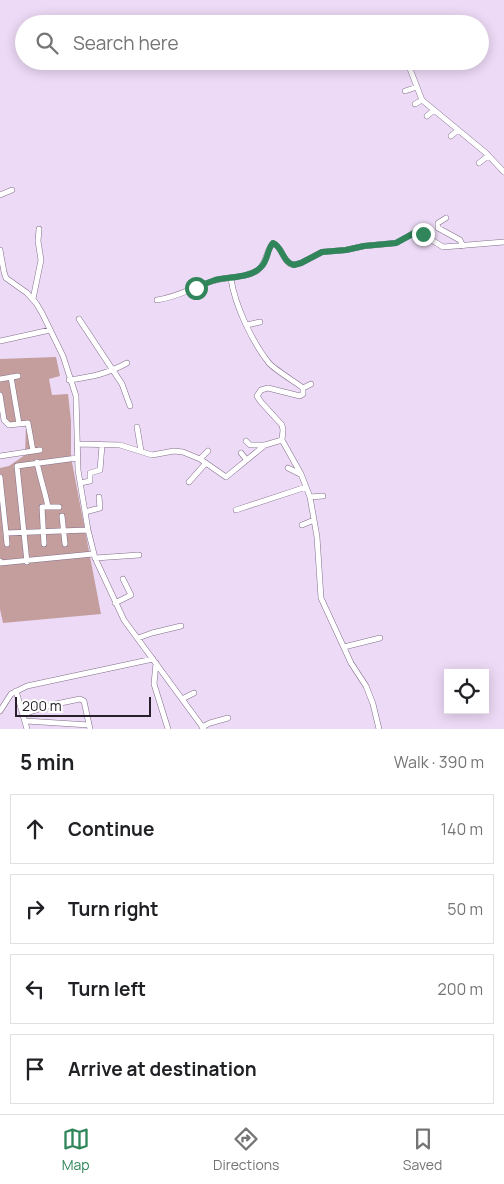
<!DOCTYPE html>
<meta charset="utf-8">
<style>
:root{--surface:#fff;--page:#f2f2f2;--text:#202124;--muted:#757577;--line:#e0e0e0;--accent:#30865a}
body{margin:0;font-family:Manrope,sans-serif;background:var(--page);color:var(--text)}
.controls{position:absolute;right:15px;bottom:15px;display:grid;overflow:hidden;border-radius:0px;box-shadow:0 2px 12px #0003}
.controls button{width:45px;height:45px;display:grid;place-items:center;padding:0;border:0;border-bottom:1px solid var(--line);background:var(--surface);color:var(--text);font:25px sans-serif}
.scale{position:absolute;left:15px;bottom:12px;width:136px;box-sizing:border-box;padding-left:5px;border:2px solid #27202a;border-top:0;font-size:14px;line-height:18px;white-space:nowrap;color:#27202a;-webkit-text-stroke:4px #fff;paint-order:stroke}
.stop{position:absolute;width:15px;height:15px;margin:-11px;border:4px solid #30865a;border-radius:50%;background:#fff}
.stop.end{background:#30865a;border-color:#fff;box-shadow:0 1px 5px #0008}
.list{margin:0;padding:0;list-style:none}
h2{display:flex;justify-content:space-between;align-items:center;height:65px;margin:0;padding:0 20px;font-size:21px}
h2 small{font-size:16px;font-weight:400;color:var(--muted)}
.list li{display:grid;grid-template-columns:32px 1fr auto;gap:15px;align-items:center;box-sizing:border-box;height:70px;margin:0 10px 10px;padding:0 10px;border:1px solid var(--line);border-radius:0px}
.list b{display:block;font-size:19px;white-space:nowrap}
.list em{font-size:16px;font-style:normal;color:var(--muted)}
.icon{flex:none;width:28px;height:28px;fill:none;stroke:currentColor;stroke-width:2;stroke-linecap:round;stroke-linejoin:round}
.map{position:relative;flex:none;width:504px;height:729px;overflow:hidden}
.search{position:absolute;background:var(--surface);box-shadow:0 2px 12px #0003;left:15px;right:15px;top:15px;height:55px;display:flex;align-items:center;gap:12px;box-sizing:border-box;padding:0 18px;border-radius:28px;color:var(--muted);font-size:19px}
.sheet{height:385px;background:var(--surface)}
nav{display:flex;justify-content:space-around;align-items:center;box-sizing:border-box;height:70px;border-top:1px solid var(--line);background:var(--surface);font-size:14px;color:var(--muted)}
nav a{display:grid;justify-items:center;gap:2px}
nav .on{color:var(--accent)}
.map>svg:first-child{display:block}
.forest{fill:#c49d9d}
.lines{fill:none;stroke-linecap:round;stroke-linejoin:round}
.minor-casing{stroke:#816f89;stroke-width:6}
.minor{stroke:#fff;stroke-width:5}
.route{stroke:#30865a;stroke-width:6}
</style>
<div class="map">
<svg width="504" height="729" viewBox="0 0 504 729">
<rect width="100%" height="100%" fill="#eddaf6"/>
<path class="forest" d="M56,357L60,376L49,379L52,395L68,394L71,421V457L101,614L3,623L0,609V468L9,466L25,455L26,424H5L0,394V359Z"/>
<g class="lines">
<defs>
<path id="minor" d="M407,61L422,100L486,153L504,172
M349,63L359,61
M405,91L417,87
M415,104L422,100
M427,116L434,110
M451,136L458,130
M479,163L488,156
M0,195L12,190
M446,218L438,223V228L460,240L463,246
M0,250L4,272L6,278L27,293L36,303L42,313L63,356L76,396L78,470L88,530L95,558L124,620L204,729
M231,279C235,305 252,342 269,363C274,369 295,382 303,388
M33,299L41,260L38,241L39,229
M157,300C179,297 193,287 213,281C227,276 245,279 258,270C267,263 266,250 273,243C283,247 282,262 293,265L301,263L322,252L346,250L364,246L396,243L417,231L443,247L504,242
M79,319L122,384L130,406
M247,325L260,322
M0,341L50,330
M11,377L19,424
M0,379L18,376
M69,380C91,377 107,374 127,363
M303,388V394L300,396L268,388L261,390L257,396L261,402L282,425L283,430L282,440L301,474L310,497L317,537L321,598L351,663L366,686L373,704L379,729
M303,388L311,384
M0,395L4,420L9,425L28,423L33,451
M137,427L141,451
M246,441L250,445H264
M77,444L120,445L152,455L174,451L183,452L200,459L226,477L265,445L282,440
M241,453L246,459
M0,456L40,450
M200,459L208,451
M37,462C40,478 45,491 48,507
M288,468L300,474
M0,477L6,533
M189,482L206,463
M80,483L90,481V473L100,470L102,445
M310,497L323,496
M236,510L306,487
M85,512L100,508L99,497
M62,516L65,544
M302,525L314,520
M7,544L6,533L88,530
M44,544L42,507H59
M95,558L139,555
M0,561V563L93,554
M27,562L17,466L77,458
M115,603L131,595L123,579
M138,638L152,633L181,626
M344,647L380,638
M156,663L154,684L168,729
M16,691L27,729
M182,699L194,693
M0,711L11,694L27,686L153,659
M24,714L51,705L80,699L84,701L90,729
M26,721L89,725
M202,727L210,723L228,718"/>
</defs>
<use href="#minor" class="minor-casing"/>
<use href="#minor" class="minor"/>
</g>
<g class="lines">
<path class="route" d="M196,288C202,285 209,282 215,280C228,277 251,278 261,267C268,261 267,249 273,243C283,247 282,262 294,265L301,263L322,252L346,250L364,246L396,243L418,231L423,234"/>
</g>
</svg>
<div class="controls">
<button><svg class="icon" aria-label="locate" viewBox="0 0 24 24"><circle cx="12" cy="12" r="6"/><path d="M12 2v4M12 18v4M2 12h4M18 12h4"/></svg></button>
</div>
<div class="scale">200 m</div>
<div class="stop" style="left:196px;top:288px"></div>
<div class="stop end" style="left:423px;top:234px"></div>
<div class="search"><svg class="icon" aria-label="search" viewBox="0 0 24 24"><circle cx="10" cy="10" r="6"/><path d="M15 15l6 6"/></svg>Search here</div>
</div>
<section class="sheet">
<h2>5 min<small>Walk · 390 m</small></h2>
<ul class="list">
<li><svg class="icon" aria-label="ahead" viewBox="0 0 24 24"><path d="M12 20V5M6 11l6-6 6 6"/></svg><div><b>Continue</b></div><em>140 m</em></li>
<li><svg class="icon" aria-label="right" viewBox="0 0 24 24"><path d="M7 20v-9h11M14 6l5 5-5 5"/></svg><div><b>Turn right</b></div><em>50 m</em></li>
<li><svg class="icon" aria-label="left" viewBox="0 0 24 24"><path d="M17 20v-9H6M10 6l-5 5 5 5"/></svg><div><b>Turn left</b></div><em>200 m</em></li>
<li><svg class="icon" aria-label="arrive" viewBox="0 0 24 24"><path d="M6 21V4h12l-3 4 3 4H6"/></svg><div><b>Arrive at destination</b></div></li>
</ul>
</section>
<nav>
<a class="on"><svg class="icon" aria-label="map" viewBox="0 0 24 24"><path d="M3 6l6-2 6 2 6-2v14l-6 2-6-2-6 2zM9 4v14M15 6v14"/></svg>Map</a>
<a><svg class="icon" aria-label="directions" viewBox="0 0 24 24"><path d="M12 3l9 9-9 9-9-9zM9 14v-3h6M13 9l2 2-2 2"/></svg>Directions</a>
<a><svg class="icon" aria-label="saved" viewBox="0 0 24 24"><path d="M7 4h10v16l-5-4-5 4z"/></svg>Saved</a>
</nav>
